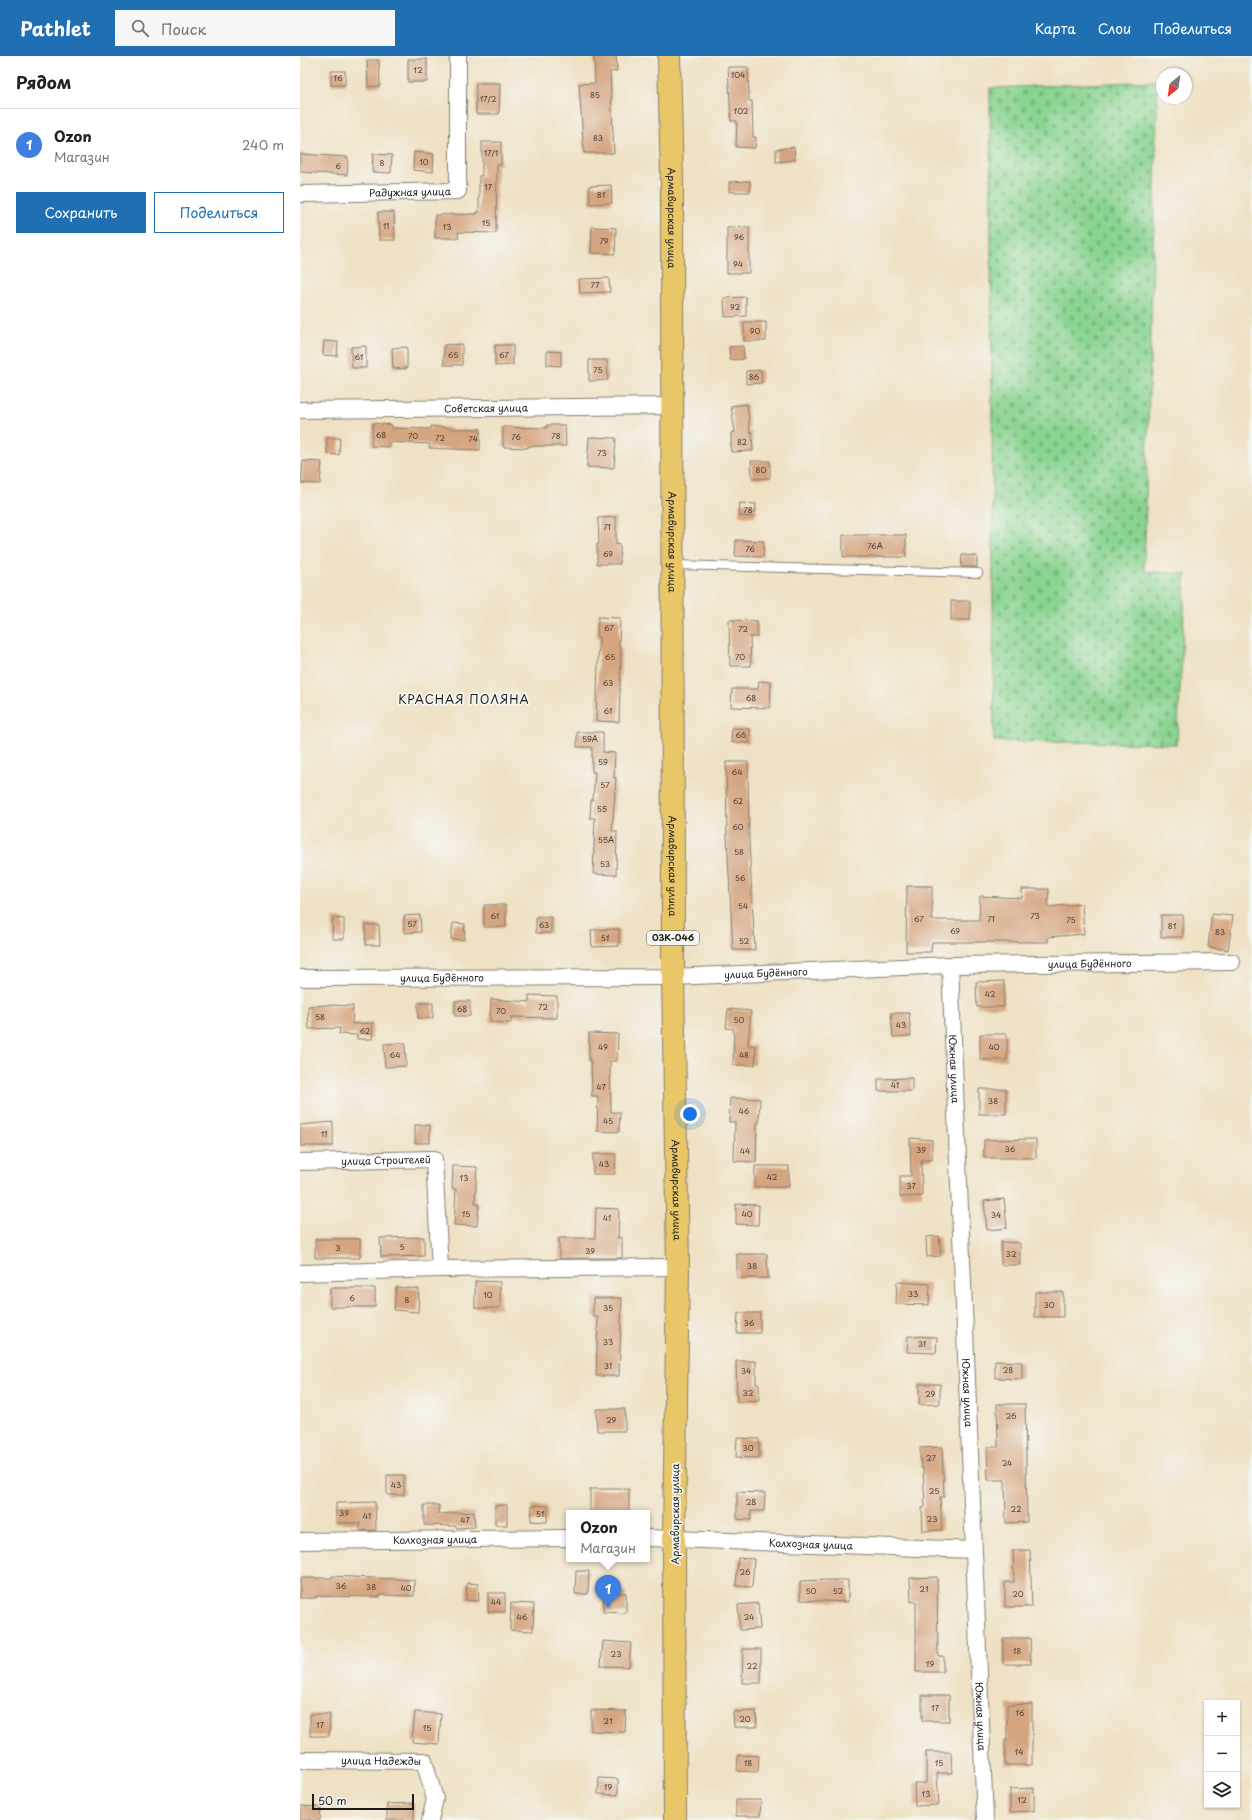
<!DOCTYPE html>
<html lang="ru">
<meta charset="utf-8">
<style>
:root{--surface:#fff;--page:#f6f6f6;--text:#222;--muted:#767676;--line:#e0e0e0;--accent:#1f6fb2}
body{margin:0;font-family:"Playpen Sans",sans-serif;background:var(--page);color:var(--text)}
.controls{position:absolute;right:12px;bottom:12px;display:grid;overflow:hidden;border-radius:0px;box-shadow:0 1px 3px #0004}
.controls button{width:36px;height:36px;display:grid;place-items:center;padding:0;border:0;border-bottom:1px solid var(--line);background:var(--surface);color:var(--text);font:20px sans-serif}
.compass{position:absolute;left:856px;top:12px;width:36px;height:36px;border-radius:50%;background:var(--surface);box-shadow:0 1px 3px #0004;rotate:210deg}
.scale{position:absolute;left:12px;bottom:10px;width:102px;box-sizing:border-box;padding-left:4px;border:2px solid #1c1c1c;border-top:0;font-size:11px;line-height:14px;white-space:nowrap;color:#1c1c1c;-webkit-text-stroke:3px #f6f6f2;paint-order:stroke}
.you{position:absolute;left:390px;top:1058px;width:14px;height:14px;margin:-10px;border:3px solid #fff;border-radius:50%;background:#1a73e8;box-shadow:0 0 0 6px #1a73e833}
.badge{display:grid;place-items:center;width:26px;height:26px;border-radius:50%;background:var(--accent);color:#fff;font-size:13px;font-weight:700}
.pin{position:absolute;translate:-50% -33px;filter:drop-shadow(0 1px 2px #0008)}
.pin::after{content:'';position:absolute;top:21px;width:14px;height:12px;background:inherit;clip-path:polygon(0 0,100% 0,50% 100%)}
.popup{position:absolute;left:266px;top:1454px;width:84px;height:52px;box-sizing:border-box;display:grid;place-content:center;border-radius:0px;background:var(--surface);filter:drop-shadow(0 1px 3px #0005);font-size:13px;white-space:nowrap;color:var(--muted)}
.popup b{font-size:15px;color:var(--text)}
.popup::after{content:'';position:absolute;left:50%;top:100%;margin-left:-8px;border:8px solid transparent;border-top-color:var(--surface)}
.list{margin:0;padding:0;list-style:none}
h2{display:flex;justify-content:space-between;align-items:center;height:52px;margin:0;padding:0 16px;font-size:17px}
h2 small{font-size:13px;font-weight:400;color:var(--muted)}
.list li{display:grid;grid-template-columns:26px 1fr auto;gap:12px;align-items:center;box-sizing:border-box;height:72px;padding:0 16px;border-top:1px solid var(--line)}
.list b{display:block;font-size:15px;white-space:nowrap}
.list p{margin:0;font-size:13px;white-space:nowrap;color:var(--muted)}
.list em{font-size:13px;font-style:normal;color:var(--muted)}
.actions{display:flex;gap:8px;padding:12px 16px}
.actions a{flex:1;padding:9px 0;border:1px solid var(--accent);border-radius:0px;text-align:center;font-size:14px;color:var(--accent)}
.actions .main{background:var(--accent);color:#fff}
.icon{flex:none;width:22px;height:22px;fill:none;stroke:currentColor;stroke-width:2;stroke-linecap:round;stroke-linejoin:round}
.map{position:relative;flex:none;width:952px;height:1764px;overflow:hidden}
header{display:flex;align-items:center;gap:24px;box-sizing:border-box;height:56px;padding:0 20px;background:var(--accent);color:#fff}
header strong{font-size:19px}
nav{display:flex;gap:22px;margin-inline-start:auto;font-size:14px}
.search{width:280px;height:36px;background:var(--page);display:flex;align-items:center;gap:10px;box-sizing:border-box;padding:0 14px;border-radius:0px;color:var(--muted);font-size:15px}
main{display:flex}
aside{flex:1;background:var(--surface)}
.map>svg:first-child{display:block}
.cemetery{fill:url(#cemetery-stones);stroke:#527856}
.building{fill:#d5a580}
.lines{fill:none;stroke-linecap:round;stroke-linejoin:round}
.service-casing{stroke:#867e70;stroke-width:10}
.minor-casing{stroke:#867e70;stroke-width:18}
.primary-casing{stroke:#867e70;stroke-width:24}
.service{stroke:#fff;stroke-width:8}
.minor{stroke:#fff;stroke-width:16}
.primary{stroke:#e9c769;stroke-width:22}
.labels{text-anchor:middle;stroke-width:3.5;stroke-linejoin:round;paint-order:stroke}
.number-label{font-size:8px;fill:#4a3e35}
.shield{fill:#f6f6f2;stroke:#5d5d5c;stroke-width:1}
.shield-label{font-size:9px;font-weight:bold;fill:#1c1c1c}
.street-label{font-size:10px;fill:#1c1c1c;stroke:#f6f6f2}
.quarter-label{font-size:12px;letter-spacing:1px;fill:#1c1c1c;stroke:#f6f6f2}
</style>
<header>
<strong>Pathlet</strong>
<div class="search"><svg class="icon" aria-label="search" viewBox="0 0 24 24"><circle cx="10" cy="10" r="6"/><path d="M15 15l6 6"/></svg>Поиск</div>
<nav><a>Карта</a><a>Слои</a><a>Поделиться</a></nav>
</header>
<main>
<aside>
<h2>Рядом<small></small></h2>
<ul class="list">
<li><span class="badge" style="background:#3f7fe0">1</span><div><b>Ozon</b><p>Магазин</p></div><em>240 m</em></li>
</ul>
<div class="actions"><a class="main">Сохранить</a><a>Поделиться</a></div>
</aside>
<div class="map">
<svg width="952" height="1764" viewBox="0 0 952 1764">
<defs>
<pattern id="cemetery-stones" width="16" height="16" patternUnits="userSpaceOnUse"><rect width="16" height="16" fill="#89d491"/><path d="M2 7V4a2 2 0 0 1 4 0v3zM10 15v-3a2 2 0 0 1 4 0v3z" fill="#76b57c"/></pattern>
</defs>
<rect width="100%" height="100%" fill="#f6f6f2"/>
<filter id="ink" filterUnits="userSpaceOnUse"><feTurbulence type="fractalNoise" baseFrequency=".025" numOctaves="2"/><feDisplacementMap in="SourceGraphic" scale="8" xChannelSelector="R" yChannelSelector="G"/><feConvolveMatrix kernelMatrix="1 2 1 2 8 2 1 2 1" color-interpolation-filters="sRGB"/></filter>
<filter id="wash" filterUnits="userSpaceOnUse"><feTurbulence type="fractalNoise" baseFrequency=".012" numOctaves="4" result="noise"/><feDisplacementMap in="SourceGraphic" scale="16" xChannelSelector="R" yChannelSelector="G"/><feGaussianBlur stdDeviation="0.9" result="paint"/><feColorMatrix in="noise" values="0 0 0 0 0 0 0 0 0 0 0 0 0 0 0 0 0 1.4 0 .05"/><feComposite in="paint" operator="in"/></filter>
<g filter="url(#wash)">
<rect width="100%" height="100%" fill="#efe1c4"/>
<path class="cemetery" d="M858,25L844,515L886,518L877,688L694,685L690,32Z"/>
<g id="blocks">
<path class="building" d="M294,0H316L317,15L310,16L314,97H284L279,28L295,27Z
M108,3H127V26H108Z
M67,4H79L80,30L68,31Z
M428,11H448L449,45H452L453,81H456L455,92L436,91L437,65H431Z
M31,15H45V29H31Z
M176,27H200L199,58H176Z
M182,86H201V109H197L196,177L158,176L159,182H135V159L177,158V156H179V120H182Z
M494,91L495,104L476,106V93Z
M114,96L134,98L133,116L113,114Z
M0,98L48,101L47,119L0,116Z
M73,98L92,99L91,117L72,116Z
M450,125V136H429V126Z
M311,129L312,147L290,148L289,130Z
M78,156H94L95,184H79Z
M292,171L316,172L315,198L291,197Z
M449,171V217H427V172Z
M309,222L310,236L280,237L279,223Z
M446,241V260L425,261L424,242Z
M444,266H466V285H444Z
M24,285L38,286L37,300L23,299Z
M162,288V309H144V289Z
M195,289H213V309L195,310Z
M66,290V312H52L51,291Z
M443,290L444,303L430,304L429,291Z
M107,291V312L93,313L92,292Z
M247,295L261,296V310L247,309Z
M289,304H307L308,324L289,325Z
M461,314L462,327L446,328V315Z
M447,348L450,376H452L453,395L431,396V377L435,376L431,350Z
M73,367L92,369L91,372L131,373V370L150,372V373H180V394L129,392L130,388L90,386V391L71,390Z
M247,369H265L266,390H228V392L203,391V371L247,372Z
M289,381L316,382L314,412L287,411Z
M27,382H40L39,399L27,398Z
M3,405L22,406L20,428L1,427Z
M451,405H470V422L452,423Z
M440,447L456,448L455,461L439,460Z
M316,461V488L320,489V508H297V488H299L298,462Z
M543,479H606V501H543Z
M436,484L464,485L463,501L435,500Z
M662,499L677,500V511H661Z
M651,545H670V564H651Z
M298,561L320,562L319,591H321L319,666L296,665L299,581H297Z
M429,564L457,565V581H450L451,610H430Z
M459,625L471,626L470,652L431,651L432,633H458Z
M432,672L450,673L449,687L431,686Z
M277,676H303V696L315,697L314,722H316L312,775H317L316,819L293,818L295,762H290L291,744H293L295,716H292V691H277Z
M426,706H448L449,786L455,894H433L427,781Z
M607,830H632V864H679L680,840L722,842V833H749L748,851L782,848L784,878L748,881V886H632L631,896H606Z
M184,849H206V871H184Z
M912,858L933,860L928,894L908,891Z
M120,859L121,876L104,877V860Z
M861,859H883V881H861Z
M236,861H251V877H236Z
M33,862L44,863V883H32Z
M153,867L165,868L164,884L151,883Z
M65,869H79L80,889H66Z
M319,873V890L292,891L291,874Z
M704,925V951H677L676,926Z
M229,939L257,940V962L211,961V967L190,966L191,943L229,946Z
M155,945H170V960H155Z
M118,947H133V962H118Z
M27,949L53,950L52,968L73,967L72,983H57V979L39,978L40,972L9,973L8,950Z
M428,953L451,955L448,989L456,990L455,1009H433L434,973L426,972Z
M591,957H609L611,980L593,981Z
M289,977L318,978L317,1005H310L311,1056H320L319,1076L297,1075L298,1040H292L291,1005H289Z
M680,978H707V1004H680Z
M105,987L106,1010L85,1011L84,988Z
M612,1022V1035H578V1023Z
M679,1033H706V1058H679Z
M430,1042L460,1043L459,1067H457L456,1106L434,1105L435,1066H429Z
M33,1066V1090H0V1069Z
M115,1069H130V1087H115Z
M610,1082L632,1084V1104H621L622,1140L600,1141V1120H611Z
M736,1083V1102H684V1084Z
M293,1098H316L315,1118H293Z
M153,1110L177,1111L175,1147L179,1148L177,1170L154,1169L156,1133H152Z
M455,1110H489V1131H455Z
M704,1143L707,1172L687,1174L684,1145Z
M436,1148L459,1149L458,1169L436,1168Z
M296,1152L319,1153L318,1182H322V1202H259V1182H295Z
M639,1180L641,1200L627,1201L626,1181Z
M124,1181V1200L81,1201L80,1182Z
M15,1183H60V1202H15Z
M701,1186L720,1187V1209H701Z
M437,1198H467L468,1222H437Z
M175,1225L200,1226V1252H175Z
M597,1226L630,1228L629,1249L596,1248Z
M96,1231L119,1233L118,1256L94,1254Z
M30,1232H75V1251H30Z
M735,1236H763V1261H735Z
M293,1242H322L319,1320H296L298,1261H293Z
M438,1257H460V1277H437Z
M608,1280L637,1281L636,1297L607,1296Z
M436,1305H456V1328H459V1345L437,1346Z
M695,1305L722,1306V1323L695,1322Z
M619,1328H640V1348L619,1349Z
M697,1348H725L727,1466L706,1467L705,1424H688L687,1391H698Z
M296,1353H325V1375H297Z
M437,1382L459,1383V1402L436,1401Z
M642,1391L644,1441H640L642,1474L623,1475L622,1452L625,1451L623,1412H621L620,1392Z
M87,1419H104V1439H87Z
M290,1433H329V1457H290Z
M437,1436L465,1437L464,1455H451V1464L437,1463Z
M75,1446L76,1474L60,1475V1467H36V1447Z
M124,1449H139L138,1458L174,1456L175,1471L156,1472V1470L124,1469Z
M195,1449H207V1469H195Z
M232,1449L248,1450L247,1466L231,1465Z
M713,1494H730L732,1551H705V1526H714Z
M438,1502L454,1503L452,1531L436,1530Z
M276,1515H289L288,1538H275Z
M32,1520L114,1524V1540L80,1539V1541L16,1540V1542H0V1522H32Z
M637,1521L638,1600H643V1616H616V1545L611,1546L610,1522Z
M527,1524H548V1546L500,1544V1525Z
M167,1527L178,1528L179,1545L166,1544Z
M304,1536L326,1537V1557L303,1556Z
M188,1537H205V1556H188Z
M211,1547L234,1548L233,1575L210,1574Z
M458,1547L460,1573L440,1574L438,1549Z
M703,1582H730L731,1608H703Z
M303,1585L331,1587L329,1611L301,1610Z
M443,1593H461V1627H442Z
M622,1639H649V1665H622Z
M732,1648V1709H705V1684H707V1649Z
M291,1654L326,1655L325,1676L291,1675Z
M456,1655L457,1671H434L433,1656Z
M115,1656L141,1658L139,1688L112,1686Z
M10,1658H30L29,1680H10Z
M626,1696H651L652,1717H637L639,1749L615,1750L614,1727H626Z
M438,1699L459,1700L458,1716L437,1715Z
M299,1722L318,1723V1739L298,1738Z
M734,1732V1755L710,1756V1733Z
M436,1744H461L460,1760H436Z
M114,1747V1764H87V1748Z
M0,1750L21,1751L20,1764H0Z"/>
</g>
</g>
<g filter="url(#ink)">
<use href="#blocks" fill-opacity="0" stroke="#867e70" stroke-width="1"/>
<g class="lines">
<defs>
<path id="service" d="M373,509L678,517"/>
<g id="minor">
<path id="s1" d="M0,138L158,135V0"/>
<path id="s2" d="M0,354L372,350"/>
<path id="s3" d="M650,909L685,1764"/>
<path id="s4" d="M0,922L373,921L650,909L932,906"/>
<path id="s5" d="M0,1106L134,1103L140,1213"/>
<path d="M0,1217L140,1213L378,1211"/>
<path id="s6" d="M347,1482L674,1494"/>
<path id="s7" d="M0,1485L269,1482"/>
<path id="s8" d="M0,1704L124,1705L135,1743L130,1764"/>
</g>
<g id="primary">
<path id="s9" d="M369,0L372,127L373,921L378,1211L374,1482L375,1764"/>
</g>
</defs>
<use href="#service" class="service-casing"/>
<use href="#minor" class="minor-casing"/>
<use href="#primary" class="primary-casing"/>
<use href="#service" class="service"/>
<use href="#minor" class="minor"/>
<use href="#primary" class="primary"/>
</g>
</g>
<g class="labels">
<g class="number-label">
<text x="118" y="17">12</text>
<text x="438" y="22">104</text>
<text x="38" y="25">16</text>
<text x="295" y="42">85</text>
<text x="188" y="46">17/2</text>
<text x="441" y="58">102</text>
<text x="298" y="85">83</text>
<text x="191" y="100">17/1</text>
<text x="124" y="109">10</text>
<text x="82" y="110">8</text>
<text x="38" y="113">6</text>
<text x="188" y="134">17</text>
<text x="301" y="142">81</text>
<text x="186" y="170">15</text>
<text x="86" y="173">11</text>
<text x="147" y="174">13</text>
<text x="439" y="184">96</text>
<text x="304" y="188">79</text>
<text x="438" y="211">94</text>
<text x="295" y="232">77</text>
<text x="435" y="254">92</text>
<text x="455" y="278">90</text>
<text x="153" y="302">65</text>
<text x="204" y="302">67</text>
<text x="59" y="304">61</text>
<text x="298" y="317">75</text>
<text x="454" y="324">86</text>
<text x="81" y="382">68</text>
<text x="113" y="383">70</text>
<text x="256" y="383">78</text>
<text x="216" y="384">76</text>
<text x="140" y="385">72</text>
<text x="173" y="386">74</text>
<text x="442" y="389">82</text>
<text x="302" y="400">73</text>
<text x="461" y="417">80</text>
<text x="448" y="457">78</text>
<text x="307" y="474">71</text>
<text x="575" y="493">76А</text>
<text x="450" y="496">76</text>
<text x="308" y="501">69</text>
<text x="309" y="575">67</text>
<text x="443" y="576">72</text>
<text x="310" y="604">65</text>
<text x="440" y="604">70</text>
<text x="308" y="630">63</text>
<text x="451" y="645">68</text>
<text x="308" y="658">61</text>
<text x="441" y="682">66</text>
<text x="290" y="686">59А</text>
<text x="303" y="709">59</text>
<text x="437" y="719">64</text>
<text x="305" y="732">57</text>
<text x="438" y="748">62</text>
<text x="302" y="756">55</text>
<text x="438" y="774">60</text>
<text x="306" y="787">55А</text>
<text x="439" y="799">58</text>
<text x="305" y="811">53</text>
<text x="440" y="825">56</text>
<text x="443" y="853">54</text>
<text x="195" y="863">61</text>
<text x="735" y="863">73</text>
<text x="619" y="866">67</text>
<text x="691" y="866">71</text>
<text x="771" y="867">75</text>
<text x="112" y="871">57</text>
<text x="244" y="872">63</text>
<text x="872" y="873">81</text>
<text x="655" y="878">69</text>
<text x="920" y="879">83</text>
<text x="305" y="885">51</text>
<text x="444" y="888">52</text>
<text x="690" y="941">42</text>
<text x="243" y="954">72</text>
<text x="162" y="956">68</text>
<text x="201" y="958">70</text>
<text x="20" y="964">58</text>
<text x="439" y="967">50</text>
<text x="601" y="972">43</text>
<text x="65" y="978">62</text>
<text x="303" y="994">49</text>
<text x="694" y="994">40</text>
<text x="95" y="1002">64</text>
<text x="444" y="1002">48</text>
<text x="595" y="1032">41</text>
<text x="301" y="1034">47</text>
<text x="693" y="1048">38</text>
<text x="444" y="1058">46</text>
<text x="308" y="1068">45</text>
<text x="24" y="1081">11</text>
<text x="710" y="1096">36</text>
<text x="621" y="1097">39</text>
<text x="445" y="1098">44</text>
<text x="304" y="1111">43</text>
<text x="472" y="1124">42</text>
<text x="164" y="1125">13</text>
<text x="611" y="1133">37</text>
<text x="166" y="1161">15</text>
<text x="447" y="1161">40</text>
<text x="696" y="1162">34</text>
<text x="307" y="1165">41</text>
<text x="102" y="1194">5</text>
<text x="38" y="1195">3</text>
<text x="290" y="1198">39</text>
<text x="711" y="1201">32</text>
<text x="452" y="1213">38</text>
<text x="613" y="1241">33</text>
<text x="188" y="1242">10</text>
<text x="52" y="1245">6</text>
<text x="107" y="1247">8</text>
<text x="749" y="1252">30</text>
<text x="308" y="1255">35</text>
<text x="449" y="1270">36</text>
<text x="308" y="1289">33</text>
<text x="622" y="1291">31</text>
<text x="308" y="1313">31</text>
<text x="708" y="1317">28</text>
<text x="446" y="1318">34</text>
<text x="448" y="1340">32</text>
<text x="630" y="1341">29</text>
<text x="711" y="1363">26</text>
<text x="311" y="1367">29</text>
<text x="448" y="1395">30</text>
<text x="631" y="1405">27</text>
<text x="707" y="1410">24</text>
<text x="96" y="1432">43</text>
<text x="634" y="1438">25</text>
<text x="451" y="1449">28</text>
<text x="716" y="1456">22</text>
<text x="44" y="1460">39</text>
<text x="240" y="1461">51</text>
<text x="67" y="1463">41</text>
<text x="632" y="1466">23</text>
<text x="165" y="1467">47</text>
<text x="445" y="1519">26</text>
<text x="41" y="1533">36</text>
<text x="71" y="1534">38</text>
<text x="106" y="1535">40</text>
<text x="624" y="1536">21</text>
<text x="511" y="1538">50</text>
<text x="538" y="1538">52</text>
<text x="718" y="1541">20</text>
<text x="196" y="1549">44</text>
<text x="222" y="1564">46</text>
<text x="449" y="1564">24</text>
<text x="717" y="1598">18</text>
<text x="316" y="1601">23</text>
<text x="630" y="1611">19</text>
<text x="452" y="1613">22</text>
<text x="635" y="1655">17</text>
<text x="720" y="1660">16</text>
<text x="445" y="1666">20</text>
<text x="308" y="1668">21</text>
<text x="20" y="1672">17</text>
<text x="127" y="1675">15</text>
<text x="719" y="1699">14</text>
<text x="448" y="1710">18</text>
<text x="639" y="1710">15</text>
<text x="308" y="1734">19</text>
<text x="626" y="1741">13</text>
<text x="722" y="1747">12</text>
</g>
<rect class="shield" x="347" y="875" width="52" height="14" rx="3"/>
<g class="shield-label">
<text x="373" y="885">03К-046</text>
</g>
<g class="street-label">
<text dy="4" stroke="none"><textPath href="#s1" startOffset="110">Радужная улица</textPath></text>
<text dy="4" stroke="none"><textPath href="#s9" startOffset="162">Армавирская улица</textPath></text>
<text dy="4" stroke="none"><textPath href="#s2" startOffset="186">Советская улица</textPath></text>
<text dy="4" stroke="none"><textPath href="#s9" startOffset="486">Армавирская улица</textPath></text>
<text dy="4" stroke="none"><textPath href="#s9" startOffset="810">Армавирская улица</textPath></text>
<text dy="4" stroke="none"><textPath href="#s4" startOffset="790">улица Будённого</textPath></text>
<text dy="4" stroke="none"><textPath href="#s4" startOffset="466">улица Будённого</textPath></text>
<text dy="4" stroke="none"><textPath href="#s4" startOffset="142">улица Будённого</textPath></text>
<text dy="4" stroke="none"><textPath href="#s3" startOffset="104">Южная улица</textPath></text>
<text dy="4" stroke="none"><textPath href="#s5" startOffset="86">улица Строителей</textPath></text>
<text dy="4" stroke="none"><textPath href="#s9" startOffset="1134">Армавирская улица</textPath></text>
<text dy="4" stroke="none"><textPath href="#s3" startOffset="428">Южная улица</textPath></text>
<text transform="translate(375 1458) rotate(-90)" y="4">Армавирская улица</text>
<text dy="4" stroke="none"><textPath href="#s7" startOffset="135">Колхозная улица</textPath></text>
<text dy="4" stroke="none"><textPath href="#s6" startOffset="164">Колхозная улица</textPath></text>
<text dy="4" stroke="none"><textPath href="#s3" startOffset="752">Южная улица</textPath></text>
<text dy="4" stroke="none"><textPath href="#s8" startOffset="81">улица Надежды</textPath></text>
</g>
<g class="quarter-label">
<text x="164" y="648">КРАСНАЯ ПОЛЯНА</text>
</g>
</g>
</svg>
<div class="controls">
<button>+</button>
<button>−</button>
<button><svg class="icon" aria-label="layers" viewBox="0 0 24 24"><path d="M12 4l9 5-9 5-9-5zM3 14l9 5 9-5"/></svg></button>
</div>
<svg class="compass" viewBox="-18 -18 36 36"><path d="M0-13l5 13h-10z" fill="#e53935"/><path d="M0 13l5-13h-10z" fill="#767676"/></svg>
<div class="scale">50 m</div>
<div class="you"></div>
<div class="pin badge" style="left:308px;top:1552px;background:#3f7fe0">1</div>
<div class="popup"><b>Ozon</b>Магазин</div>
</div>
</main>
